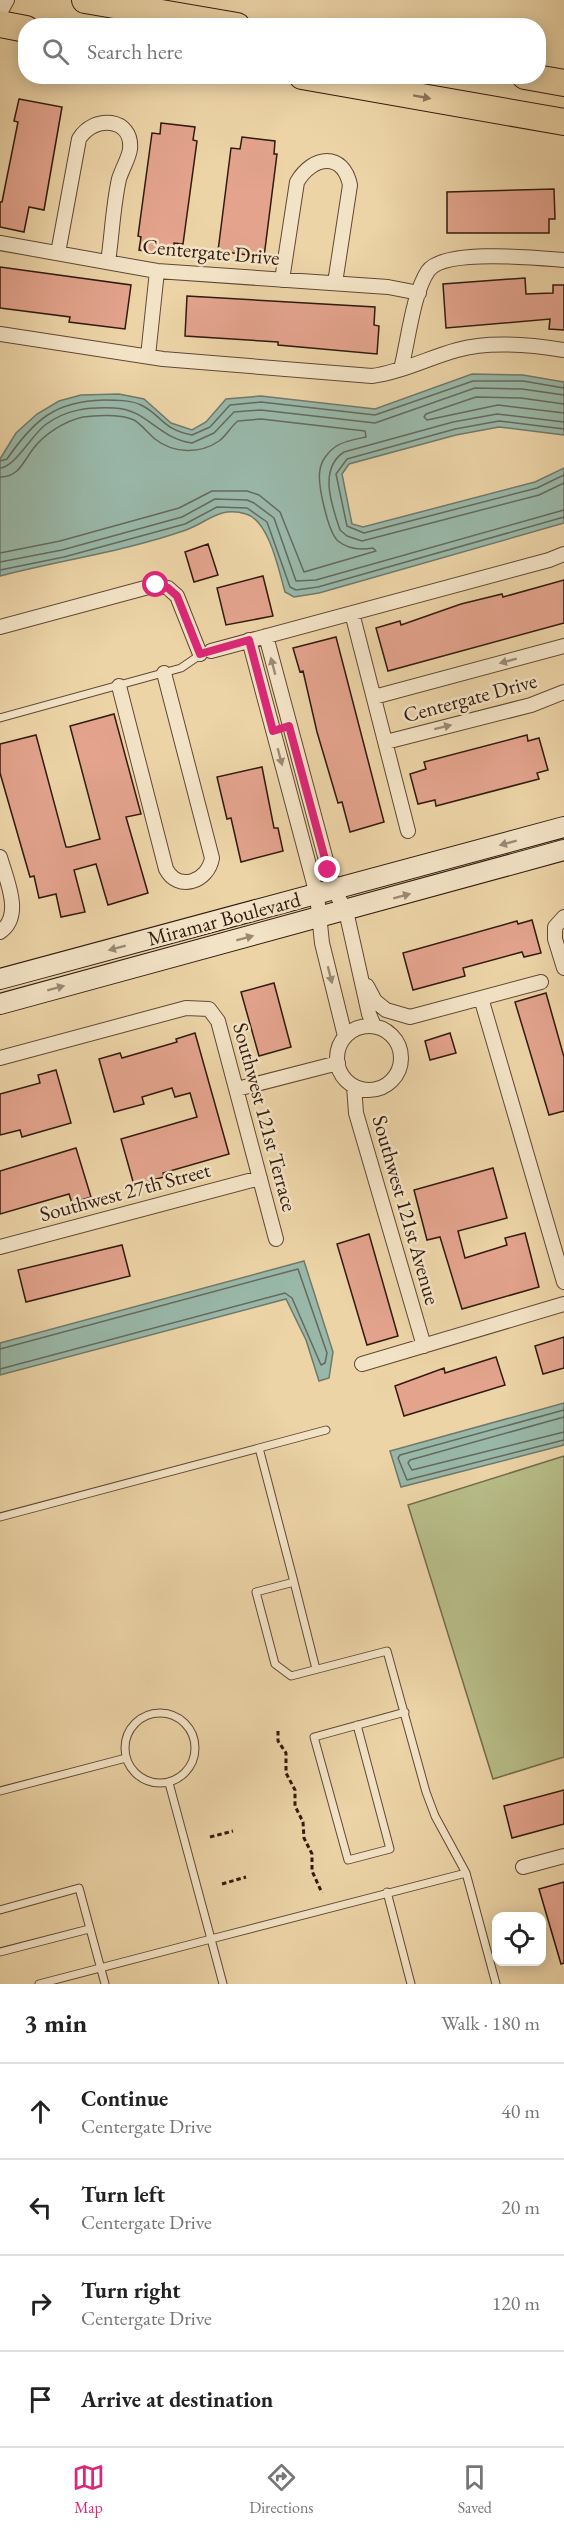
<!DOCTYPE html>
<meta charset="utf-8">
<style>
:root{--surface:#fff;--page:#f6f6f6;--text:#222;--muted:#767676;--line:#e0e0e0;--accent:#db2777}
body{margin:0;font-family:"EB Garamond",serif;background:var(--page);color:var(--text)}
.controls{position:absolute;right:18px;bottom:18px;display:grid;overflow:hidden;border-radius:12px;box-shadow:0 3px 15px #0003}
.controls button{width:54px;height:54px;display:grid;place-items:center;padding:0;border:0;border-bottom:2px solid var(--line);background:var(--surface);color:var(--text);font:30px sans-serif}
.stop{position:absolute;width:18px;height:18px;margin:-14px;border:4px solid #db2777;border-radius:50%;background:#fff}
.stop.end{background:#db2777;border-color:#fff;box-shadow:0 2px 6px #0008}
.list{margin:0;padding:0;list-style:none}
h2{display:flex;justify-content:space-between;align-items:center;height:78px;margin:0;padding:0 24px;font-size:26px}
h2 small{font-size:20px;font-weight:400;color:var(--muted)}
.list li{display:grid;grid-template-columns:39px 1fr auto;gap:18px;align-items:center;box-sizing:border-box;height:96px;padding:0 24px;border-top:2px solid var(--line)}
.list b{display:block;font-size:22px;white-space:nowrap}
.list p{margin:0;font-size:20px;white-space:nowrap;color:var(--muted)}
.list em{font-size:20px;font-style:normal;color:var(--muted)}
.icon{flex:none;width:33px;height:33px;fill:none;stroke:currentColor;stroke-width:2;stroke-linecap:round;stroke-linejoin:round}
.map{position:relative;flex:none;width:564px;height:1984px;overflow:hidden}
.search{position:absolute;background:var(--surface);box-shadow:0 3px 15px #0003;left:18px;right:18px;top:18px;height:66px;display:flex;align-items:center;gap:15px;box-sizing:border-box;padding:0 21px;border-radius:24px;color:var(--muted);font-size:22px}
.sheet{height:462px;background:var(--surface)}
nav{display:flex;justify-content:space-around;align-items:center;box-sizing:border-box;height:84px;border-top:2px solid var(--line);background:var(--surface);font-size:16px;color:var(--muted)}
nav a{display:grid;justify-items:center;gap:3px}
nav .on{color:var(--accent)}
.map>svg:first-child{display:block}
.green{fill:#b7bd88;stroke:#746c4c;stroke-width:1.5}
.water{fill:#99b8a9;stroke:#6f796b;stroke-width:1.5}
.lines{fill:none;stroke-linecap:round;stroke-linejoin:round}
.shore{stroke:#65695c;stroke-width:1.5}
.building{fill:#e3a38d;stroke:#311a0f;stroke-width:1.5}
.lane-casing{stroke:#604835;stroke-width:9}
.street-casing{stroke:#604835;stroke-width:16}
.secondary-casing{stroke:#311a0f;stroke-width:22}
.highway-casing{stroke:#311a0f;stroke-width:28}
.path{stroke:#311a0f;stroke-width:3;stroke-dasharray:4.5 3;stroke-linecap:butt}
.lane{stroke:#f3e3c6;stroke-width:7}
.street{stroke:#f3e3c6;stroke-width:14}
.secondary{stroke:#f3e3c6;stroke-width:20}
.highway{stroke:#ecd4a7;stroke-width:26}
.oneway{fill:#8e775b}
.oneway2{fill:#9c8974}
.route{stroke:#db2777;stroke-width:8}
.labels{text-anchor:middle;stroke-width:5;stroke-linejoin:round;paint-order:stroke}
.street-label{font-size:21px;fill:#311a0f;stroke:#f3e3c6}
</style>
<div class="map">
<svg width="564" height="1984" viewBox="0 0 564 1984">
<rect width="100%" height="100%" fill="#ecd4a7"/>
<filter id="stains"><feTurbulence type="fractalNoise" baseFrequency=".00333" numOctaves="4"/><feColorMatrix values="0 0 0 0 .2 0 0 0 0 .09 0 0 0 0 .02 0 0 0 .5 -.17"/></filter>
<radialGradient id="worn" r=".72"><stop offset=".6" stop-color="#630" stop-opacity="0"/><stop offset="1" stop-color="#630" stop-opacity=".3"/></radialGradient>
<path class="green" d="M564,1456V1757L493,1779L408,1505Z"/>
<path class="water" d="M472,374L523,375L564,382V435L499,427L456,435L349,464L342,474L352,524L363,527L535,482L564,468V523L319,593L294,597L285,592C279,571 269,520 246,514C219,506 208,522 186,530C126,551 62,560 0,576V459L16,433L37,414L59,401L81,395L119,394L144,399L171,423L192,430L206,422L226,399L261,396L375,409Z
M304,1261L333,1352L329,1378L319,1381L306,1340L286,1299L0,1375V1343Z
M564,1403V1445L401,1487L390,1451Z"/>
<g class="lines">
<path class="shore" d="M564,404L521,398L476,397L426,414L424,417L427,420L498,405L564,413
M564,422L497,414L453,422L344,452C318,469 332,506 340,530L347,536L362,541L539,495L564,483
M564,429L499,421L455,429L347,459L336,474L347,526L364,533L537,488L564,475
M0,461L7,459C34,420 55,401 104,400C116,400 131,400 141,405C162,415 161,429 192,435L210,427L230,405L261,402L375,415L473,381H523L564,388
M0,468C14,468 31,436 45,425C66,409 89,407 114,408C147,409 157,438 192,443L214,433L234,412L261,410L375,423L475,388L522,389L564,395
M0,477C19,477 23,462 33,449C44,434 65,421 83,417C97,415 121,414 134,420C141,424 148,433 155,439C174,454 200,454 219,441C227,435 231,426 238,421L261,419L365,431L366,437C356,439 343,441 335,447C328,452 321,461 320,470C317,483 328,532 338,541C348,549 362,550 373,548L376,551L304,572L280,512L259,495L247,491H212L179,508L60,541L0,553
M0,562L62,550L182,517L215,499L247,500L254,503L274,518L296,581L316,580L564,510
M0,570L64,557L185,524L217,507L247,508L267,522L290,587L296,590L318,587L564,517
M0,1349L298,1269L327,1353L325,1363L321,1365L292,1298L285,1293L0,1369
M564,1410L400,1455L398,1458L407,1480L564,1440
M564,1417L410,1460L408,1463L412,1470L564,1432"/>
</g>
<path class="building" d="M19,99L62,107L44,210L29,207L24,232L0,227V202H2L18,122L14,121Z
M161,123L195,127L193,140L197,141L183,244L174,243L173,255L139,250L141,237L138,236L152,133L160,134Z
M242,137L275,141L274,154H277L264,257L218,251L231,148L240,149Z
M554,189L555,219H549V233H447V192Z
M0,267L131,285L125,329L69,322L70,317L0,308Z
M525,278L526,294L553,293V285H564V330L549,329L550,319L446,328L443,284Z
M187,296L375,307L374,325L379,326L377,354L278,345V342L185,336Z
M208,544L218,575L194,582L185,552Z
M263,576L273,616L226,625L217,588Z
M564,580V623L388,671L376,628L400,621L401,625L461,604L502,594L503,597Z
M336,637L384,822L350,832L342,802L338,803L317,732L303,671L300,672L293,648Z
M114,714L141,814L126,817L148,893L108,905L96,864L74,870L85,912L61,917L56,894L39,898L34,876L30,877L0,773V744L36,735L66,847H70L100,839L70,726Z
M527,735L528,741L539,738L548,770L537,773L539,779L436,806L435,800L418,804L410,774L426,769L424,762Z
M262,767L274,828H278L283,851L241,862L231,818L227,819L217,777Z
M532,920L541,953L524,957L522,952L463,968L465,976L413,990L403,953L517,921L518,924Z
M274,983L291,1047L259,1056L241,992Z
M546,993L564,1057V1111L549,1115L515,1002Z
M195,1033L229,1154L163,1173L164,1177L134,1185L121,1139L197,1117L190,1093L175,1097L172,1088L142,1097L144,1104L114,1112L99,1059L120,1053L122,1058L177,1042L176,1039Z
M450,1033L456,1053L430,1060L425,1041Z
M56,1070L71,1123L22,1137L20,1130L0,1135V1094L40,1083L38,1075Z
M76,1148L91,1197L72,1203L69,1194L0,1214V1171Z
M493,1168L507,1218L458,1231L465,1258L507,1245L505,1238L525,1233L539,1287L462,1309L440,1237L427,1240L414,1190Z
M369,1234L398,1336L367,1345L337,1244Z
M122,1245L130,1276L26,1302L18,1270Z
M564,1337V1368L543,1374L535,1346Z
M496,1357L505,1385L404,1416L395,1386L444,1368L445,1373Z
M564,1790V1824L512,1838L504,1806Z
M564,1882V1963L561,1964L539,1889Z"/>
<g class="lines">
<defs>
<path id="lane" d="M0,718L181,668L203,653
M0,1517L259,1448
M294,1582L259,1448L326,1430
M316,1669L294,1582L256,1592L275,1664L291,1676L387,1651L426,1792L435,1816L466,1873L496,1984
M125 1748a35 35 0 1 1 70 0a35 35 0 1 1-70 0Z
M357,1725L390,1849L348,1860L314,1737L405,1712
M0,1791L126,1758
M387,1892L411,1984
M0,1910L79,1888L105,1984
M0,1952L89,1929
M39,1984L211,1939L169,1783
M223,1984L211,1939L466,1873"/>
<path id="street" d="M0,13L7,0
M0,243L157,271L388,287L419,293
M58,253L79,139C94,114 133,118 130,149C129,158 122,169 119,179C113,206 112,235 108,262
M282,280L297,182C313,155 343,152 350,185L335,283
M0,334L163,359L372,376C402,372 428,358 457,350C488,341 533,345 564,350
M148,356L157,271
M401,369C408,342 413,293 428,271C444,248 538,258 564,260
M352,613L408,831
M0,627L156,585L168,588L177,596L200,654
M266,636L334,890L346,911L369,1014L374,1026
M249,640L317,895L322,943L345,1036
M211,651L549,560L564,554
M119,686L166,869C178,892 208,882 212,858L164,673
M374,697L564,646
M386,742L531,705L564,692
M0,857C6,879 24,916 0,932
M564,917L555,927V939L564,968
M367,986L375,1001L386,1010L410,1017L541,982
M481,998L564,1282
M337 1058a32 32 0 1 1 64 0a32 32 0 1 1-64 0Z
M0,1058L186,1008L209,1009L218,1021L276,1239
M354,1086L356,1113L424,1346
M237,1089L338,1063
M0,1247L260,1178
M362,1364L564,1304
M523,1867L564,1856"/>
<path id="secondary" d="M0,979L564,827
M0,1004L564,850"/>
<path id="highway" d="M85,0L237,26
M0,24L26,29
M302,76L564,122
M525,76L564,83"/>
</defs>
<use href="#lane" class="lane-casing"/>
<use href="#street" class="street-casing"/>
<use href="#secondary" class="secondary-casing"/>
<use href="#highway" class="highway-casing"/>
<path class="path" d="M278,1731V1741L286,1753V1773L295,1790V1806L303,1822L304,1838L312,1854V1871L322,1893
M210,1837L233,1831
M222,1884L246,1877"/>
<use href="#lane" class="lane"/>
<use href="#street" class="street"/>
<use href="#secondary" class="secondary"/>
<use href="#highway" class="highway"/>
</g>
<defs><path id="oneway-solid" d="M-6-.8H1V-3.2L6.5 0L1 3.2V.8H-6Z" transform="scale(1.5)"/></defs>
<use class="oneway" href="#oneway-solid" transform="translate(422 97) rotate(10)"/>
<g class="oneway2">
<use href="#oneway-solid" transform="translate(508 661) rotate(165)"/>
<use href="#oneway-solid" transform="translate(273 666) rotate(-105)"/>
<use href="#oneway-solid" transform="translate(443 727) rotate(-14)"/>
<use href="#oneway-solid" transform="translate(280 757) rotate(75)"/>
<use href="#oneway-solid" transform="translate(508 843) rotate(165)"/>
<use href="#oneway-solid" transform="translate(402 896) rotate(-15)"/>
<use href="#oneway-solid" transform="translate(245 938) rotate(-15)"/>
<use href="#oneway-solid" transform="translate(117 948) rotate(165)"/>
<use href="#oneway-solid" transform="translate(330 975) rotate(76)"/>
<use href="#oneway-solid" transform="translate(56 988) rotate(-15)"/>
</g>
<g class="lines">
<path class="route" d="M156,585L168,588L177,596L200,654L249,640L273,731L289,726L328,870"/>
</g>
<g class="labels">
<g class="street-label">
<text transform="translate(211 252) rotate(5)" y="7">Centergate Drive</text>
<text transform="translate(470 698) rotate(-15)" y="7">Centergate Drive</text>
<text transform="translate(224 919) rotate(-15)" y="7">Miramar Boulevard</text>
<text transform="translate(265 1117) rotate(75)" y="7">Southwest 121st Terrace</text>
<text transform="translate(125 1192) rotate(-15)" y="7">Southwest 27th Street</text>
<text transform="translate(406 1210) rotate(74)" y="7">Southwest 121st Avenue</text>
</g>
</g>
<rect width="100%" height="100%" filter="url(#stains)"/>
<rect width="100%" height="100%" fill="url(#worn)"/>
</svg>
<div class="controls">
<button><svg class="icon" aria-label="locate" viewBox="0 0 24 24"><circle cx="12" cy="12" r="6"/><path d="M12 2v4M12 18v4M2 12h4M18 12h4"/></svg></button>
</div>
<div class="stop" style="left:156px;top:585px"></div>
<div class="stop end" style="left:328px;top:870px"></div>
<div class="search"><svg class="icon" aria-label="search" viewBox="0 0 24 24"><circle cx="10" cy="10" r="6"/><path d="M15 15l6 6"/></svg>Search here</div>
</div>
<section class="sheet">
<h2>3 min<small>Walk · 180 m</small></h2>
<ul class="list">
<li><svg class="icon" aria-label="ahead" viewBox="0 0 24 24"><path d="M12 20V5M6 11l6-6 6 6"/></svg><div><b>Continue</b><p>Centergate Drive</p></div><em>40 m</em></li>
<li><svg class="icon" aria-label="left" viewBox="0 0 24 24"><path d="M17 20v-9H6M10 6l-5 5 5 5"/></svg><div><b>Turn left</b><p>Centergate Drive</p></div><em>20 m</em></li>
<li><svg class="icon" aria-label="right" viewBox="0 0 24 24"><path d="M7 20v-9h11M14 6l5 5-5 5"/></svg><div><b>Turn right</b><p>Centergate Drive</p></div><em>120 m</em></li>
<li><svg class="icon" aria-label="arrive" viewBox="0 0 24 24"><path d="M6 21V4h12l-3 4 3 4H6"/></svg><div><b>Arrive at destination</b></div></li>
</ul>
</section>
<nav>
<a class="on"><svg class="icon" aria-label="map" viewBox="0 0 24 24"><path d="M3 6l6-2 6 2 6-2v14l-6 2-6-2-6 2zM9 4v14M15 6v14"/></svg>Map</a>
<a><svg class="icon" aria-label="directions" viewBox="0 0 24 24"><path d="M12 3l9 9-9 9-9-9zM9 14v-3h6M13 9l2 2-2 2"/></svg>Directions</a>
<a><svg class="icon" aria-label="saved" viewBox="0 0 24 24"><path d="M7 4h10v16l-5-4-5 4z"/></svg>Saved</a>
</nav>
